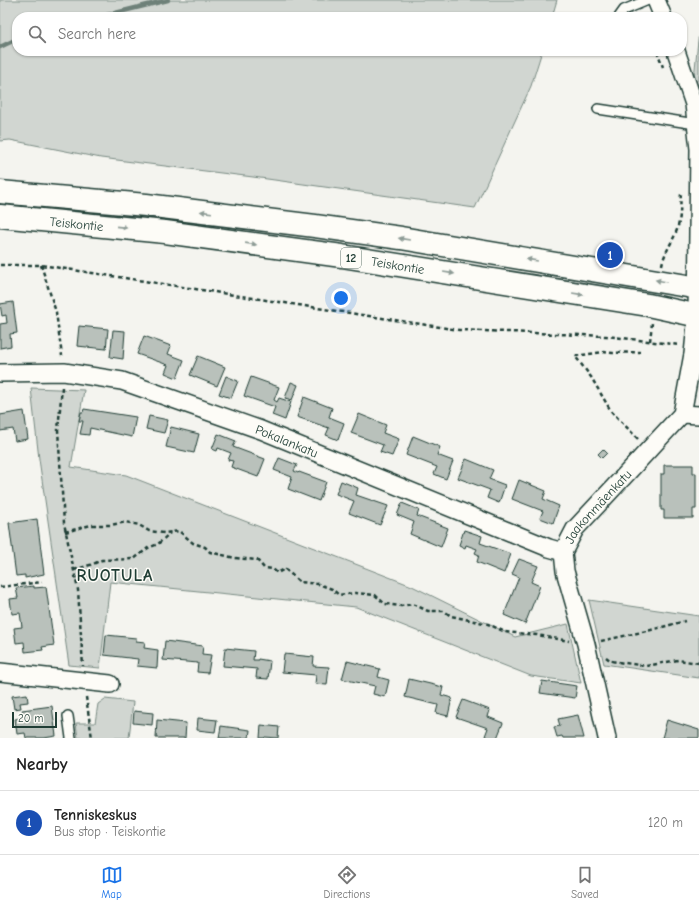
<!DOCTYPE html>
<meta charset="utf-8">
<style>
:root{--surface:#fff;--page:#f6f6f6;--text:#222;--muted:#767676;--line:#e0e0e0;--accent:#1a73e8}
body{margin:0;font-family:"Comic Neue",sans-serif;background:var(--page);color:var(--text)}
.scale{position:absolute;left:12px;bottom:10px;width:45px;box-sizing:border-box;padding-left:4px;border:2px solid #1f3d34;border-top:0;font-size:11px;line-height:14px;white-space:nowrap;color:#1f3d34;-webkit-text-stroke:3px #fdfcf7;paint-order:stroke}
.you{position:absolute;left:341px;top:298px;width:14px;height:14px;margin:-10px;border:3px solid #fff;border-radius:50%;background:#1a73e8;box-shadow:0 0 0 6px #1a73e833}
.badge{display:grid;place-items:center;width:26px;height:26px;border-radius:50%;background:var(--accent);color:#fff;font-size:13px;font-weight:700}
.pin{position:absolute;translate:-50% -50%;border:2px solid #fff;box-shadow:0 1px 4px #0006}
.list{margin:0;padding:0;list-style:none}
h2{display:flex;justify-content:space-between;align-items:center;height:52px;margin:0;padding:0 16px;font-size:17px}
h2 small{font-size:13px;font-weight:400;color:var(--muted)}
.list li{display:grid;grid-template-columns:26px 1fr auto;gap:12px;align-items:center;box-sizing:border-box;height:64px;padding:0 16px;border-top:1px solid var(--line)}
.list b{display:block;font-size:15px;white-space:nowrap}
.list p{margin:0;font-size:13px;white-space:nowrap;color:var(--muted)}
.list em{font-size:13px;font-style:normal;color:var(--muted)}
.icon{flex:none;width:22px;height:22px;fill:none;stroke:currentColor;stroke-width:2;stroke-linecap:round;stroke-linejoin:round}
.map{position:relative;flex:none;width:699px;height:738px;overflow:hidden}
.search{position:absolute;background:var(--surface);box-shadow:0 1px 3px #0004;left:12px;right:12px;top:12px;height:44px;display:flex;align-items:center;gap:10px;box-sizing:border-box;padding:0 14px;border-radius:16px;color:var(--muted);font-size:15px}
.sheet{height:116px;background:var(--surface)}
nav{display:flex;justify-content:space-around;align-items:center;box-sizing:border-box;height:56px;border-top:1px solid var(--line);background:var(--surface);font-size:11px;color:var(--muted)}
nav a{display:grid;justify-items:center;gap:2px}
nav .on{color:var(--accent)}
.map>svg:first-child{display:block}
.green{fill:#d1d6d1;stroke:#788a82}
.lines{fill:none;stroke-linecap:round;stroke-linejoin:round}
.stream{stroke:#6e8179;stroke-width:4.5}
.building{fill:#b9c1bb;stroke:#1f3d34}
.lane-casing{stroke:#1f3d34;stroke-width:12}
.street-casing{stroke:#1f3d34;stroke-width:20}
.highway-casing{stroke:#1f3d34;stroke-width:25}
.path{stroke:#1f3d34;stroke-width:2.5;stroke-dasharray:4 3;stroke-linecap:butt}
.lane{stroke:#fdfcf7;stroke-width:9}
.street{stroke:#fdfcf7;stroke-width:17}
.highway{stroke:#fdfcf7;stroke-width:22}
.oneway{fill:#8e9c96}
.labels{text-anchor:middle;stroke-width:3;stroke-linejoin:round;paint-order:stroke}
.shield{fill:#fdfcf7;stroke:#62766e;stroke-width:1}
.shield-label{font-size:12px;font-weight:bold;fill:#1f3d34}
.street-label{font-size:13px;fill:#1f3d34;stroke:#fdfcf7}
.district-label{font-size:17px;font-weight:bold;letter-spacing:1px;fill:#1f3d34;stroke:#fdfcf7}
</style>
<div class="map">
<svg width="699" height="738" viewBox="0 0 699 738">
<rect width="100%" height="100%" fill="#f4f4ef"/>
<filter id="ink" filterUnits="userSpaceOnUse"><feTurbulence type="fractalNoise" baseFrequency=".025" numOctaves="2"/><feDisplacementMap in="SourceGraphic" scale="8" xChannelSelector="R" yChannelSelector="G"/><feConvolveMatrix kernelMatrix="1 2 1 2 8 2 1 2 1" color-interpolation-filters="sRGB"/></filter>
<g filter="url(#ink)">
<path class="green" d="M0,0H557L552,17H17V51H542L531,86L475,208L253,177L101,158L10,140L0,141Z
M699,31V96L694,78Z
M31,388L84,390L71,467L126,475L412,586L515,637L568,624L581,683L531,676L356,607L110,582L100,668L69,665L39,459Z
M589,600L699,616V678L604,664Z
M105,699L133,702L129,738H78L76,723H95L98,704Z"/>
<g class="lines">
<path class="stream" d="M99,17L168,0
M0,47L17,39"/>
</g>
<path class="building" d="M607,247L615,248V252L606,251Z
M13,302L17,333L10,334L11,346L0,348V324L7,323L6,315L2,316L0,304Z
M79,326L108,329L106,349L77,346Z
M113,330L125,331L123,359L110,357Z
M144,336L171,346L168,354L184,360L177,378L165,373L168,365L137,354Z
M198,356L225,367L217,386L190,375Z
M226,376L238,381L231,398L219,394Z
M251,377L279,387L274,400L277,402L279,398L291,402L285,420L272,415L275,407L244,396Z
M291,382L298,385L292,400L285,398Z
M304,397L332,408L329,417L344,423L338,440L326,435L329,428L297,417Z
M84,409L136,417L132,437L90,428L89,435L80,434L83,421H79L81,412H83Z
M24,411L28,439L15,441L13,429L0,431V415Z
M359,414L386,425L383,433L399,439L392,456L380,452L383,445L351,433Z
M149,416L168,420L164,433L146,429Z
M171,427L199,434L194,453L166,447Z
M218,434L236,441L233,447L265,459L258,477L231,467L233,461L228,460L231,453L218,448L217,451L212,449Z
M413,436L440,447L437,455L453,461L446,479L434,474L437,467L406,455Z
M603,449L607,453L602,458L598,454Z
M279,458L297,465L294,471L298,473L299,472L326,482L319,501L288,489L292,477L274,470Z
M466,459L493,470L489,479L505,485L499,503L487,498L490,490L458,478Z
M664,465H693V473H696V509H693V518H664V510H661V474H664Z
M519,480L546,491L543,499L559,506L553,523L540,518L543,511L512,499Z
M341,481L358,488L356,495L388,506L380,525L349,513L354,501L336,494Z
M402,503L419,510L417,516L448,528L441,547L410,534L414,522L397,515Z
M37,519L44,574L25,578V575L16,576L9,523Z
M464,530L482,536L480,543L511,554L504,573L477,562L479,555L475,553L477,549L466,545L465,548L459,545Z
M519,559L538,566L531,582L540,586L525,624L504,615L519,577L512,574Z
M34,586V588L46,587L54,645L42,647L43,650L25,652L24,642L16,643L14,628L22,627L20,613L12,614L10,599L18,598L16,588Z
M106,635L136,638V641L145,642L144,648L158,650L157,668L137,666L138,659L104,655Z
M165,641L203,646L202,654L211,655L208,673L197,672L198,663L163,660Z
M225,648L254,651L253,660H258V659L270,661L268,679L256,678L257,669L223,666Z
M284,654L314,657L313,666L329,667L327,685L315,684L316,675L282,672Z
M347,661L380,669L378,677L389,680L385,697L373,694L375,686L342,679Z
M409,679L443,687L441,695L452,698L448,716L436,713L438,705L405,697Z
M542,681L577,686L575,698L540,693Z
M27,694L28,702L20,703L21,708L14,709L12,696Z
M463,700L490,710L488,717L503,723L497,738H489L485,736L488,728L456,717Z
M52,706L56,736L44,738H26L25,733L17,734L15,719L23,718L22,710Z
M134,711L153,713L152,725L133,723Z
M578,715L584,738H563L562,736L557,737L554,727L560,726L558,719Z
M198,718L217,720L215,732L197,730Z
M157,720L186,723L185,738H156Z
M667,720L699,730V738H662Z
M261,725L279,727L278,738L265,737L264,738H260Z
M221,726L250,730L249,738H219Z"/>
<g class="lines">
<defs>
<path id="lane" d="M619,17L624,10L648,0
M598,109L696,124
M68,716L71,738"/>
<g id="street">
<path d="M656,0L663,17"/>
<path id="s1" d="M0,373L64,372L122,381L261,430L549,548L563,552"/>
<path d="M682,414L699,415"/>
<path d="M0,672L110,684"/>
<path id="s2" d="M607,738L586,644L565,571L563,552L575,529L682,414L693,354L697,315L699,149L694,104L676,51"/>
</g>
<g id="highway">
<path d="M0,192L146,205L315,226L401,238L699,288"/>
<path id="s3" d="M0,216L165,232L342,256L648,305L699,316"/>
</g>
</defs>
<use href="#lane" class="lane-casing"/>
<use href="#street" class="street-casing"/>
<use href="#highway" class="highway-casing"/>
<path class="path" d="M657,51L663,67
M0,265H41L459,330L606,336L680,345
M41,265L56,312L62,356
M662,265C664,252 675,239 678,226C681,216 680,204 681,194
M650,341L652,323
M62,387L58,430L64,523L78,590L83,666
M638,439L611,411L591,377L575,356L603,352L613,353L640,352
M65,532L91,525H111L126,522L139,525L149,531L164,533L179,531L193,543L205,547L210,552L235,558L257,560L264,568L273,569L277,573L285,569L300,582L318,584L332,589L339,595L355,593L375,595L385,604L401,606L413,604L428,611H444L451,616L488,624L505,632L537,635L569,641
M74,570L93,564L102,560L134,559L148,548L158,544L170,533
M0,587L42,582
M601,641L651,630L685,621
M606,657L611,661L646,666L678,660L699,663
M86,697L92,738"/>
<use href="#lane" class="lane"/>
<use href="#street" class="street"/>
<use href="#highway" class="highway"/>
</g>
<defs><path id="oneway-solid" d="M-6-.8H1V-3.2L6.5 0L1 3.2V.8H-6Z"/></defs>
<g class="oneway">
<use href="#oneway-solid" transform="translate(206 212) rotate(-173)"/>
<use href="#oneway-solid" transform="translate(122 227) rotate(6)"/>
<use href="#oneway-solid" transform="translate(404 239) rotate(-171)"/>
<use href="#oneway-solid" transform="translate(251 244) rotate(8)"/>
<use href="#oneway-solid" transform="translate(532 260) rotate(-171)"/>
<use href="#oneway-solid" transform="translate(449 273) rotate(9)"/>
<use href="#oneway-solid" transform="translate(661 281) rotate(-170)"/>
<use href="#oneway-solid" transform="translate(578 294) rotate(9)"/>
</g>
</g>
<g class="labels">
<rect class="shield" x="341" y="248" width="20" height="20" rx="3"/>
<g class="shield-label">
<text x="351" y="262">12</text>
</g>
<g class="street-label">
<text dy="5" stroke="none"><textPath href="#s3" startOffset="77">Teiskontie</textPath></text>
<text dy="5" stroke="none"><textPath href="#s3" startOffset="401">Teiskontie</textPath></text>
<text dy="5" stroke="none"><textPath href="#s1" startOffset="298">Pokalankatu</textPath></text>
<text dy="5" stroke="none"><textPath href="#s2" startOffset="249">Jaakonmäenkatu</textPath></text>
</g>
<g class="district-label">
<text x="115" y="581">RUOTULA</text>
</g>
</g>
</svg>
<div class="scale">20 m</div>
<div class="you"></div>
<div class="pin badge" style="left:610px;top:255px;background:#1a4fb4">1</div>
<div class="search"><svg class="icon" aria-label="search" viewBox="0 0 24 24"><circle cx="10" cy="10" r="6"/><path d="M15 15l6 6"/></svg>Search here</div>
</div>
<section class="sheet">
<h2>Nearby<small></small></h2>
<ul class="list">
<li><span class="badge" style="background:#1a4fb4">1</span><div><b>Tenniskeskus</b><p>Bus stop · Teiskontie</p></div><em>120 m</em></li>
</ul>
</section>
<nav>
<a class="on"><svg class="icon" aria-label="map" viewBox="0 0 24 24"><path d="M3 6l6-2 6 2 6-2v14l-6 2-6-2-6 2zM9 4v14M15 6v14"/></svg>Map</a>
<a><svg class="icon" aria-label="directions" viewBox="0 0 24 24"><path d="M12 3l9 9-9 9-9-9zM9 14v-3h6M13 9l2 2-2 2"/></svg>Directions</a>
<a><svg class="icon" aria-label="saved" viewBox="0 0 24 24"><path d="M7 4h10v16l-5-4-5 4z"/></svg>Saved</a>
</nav>
